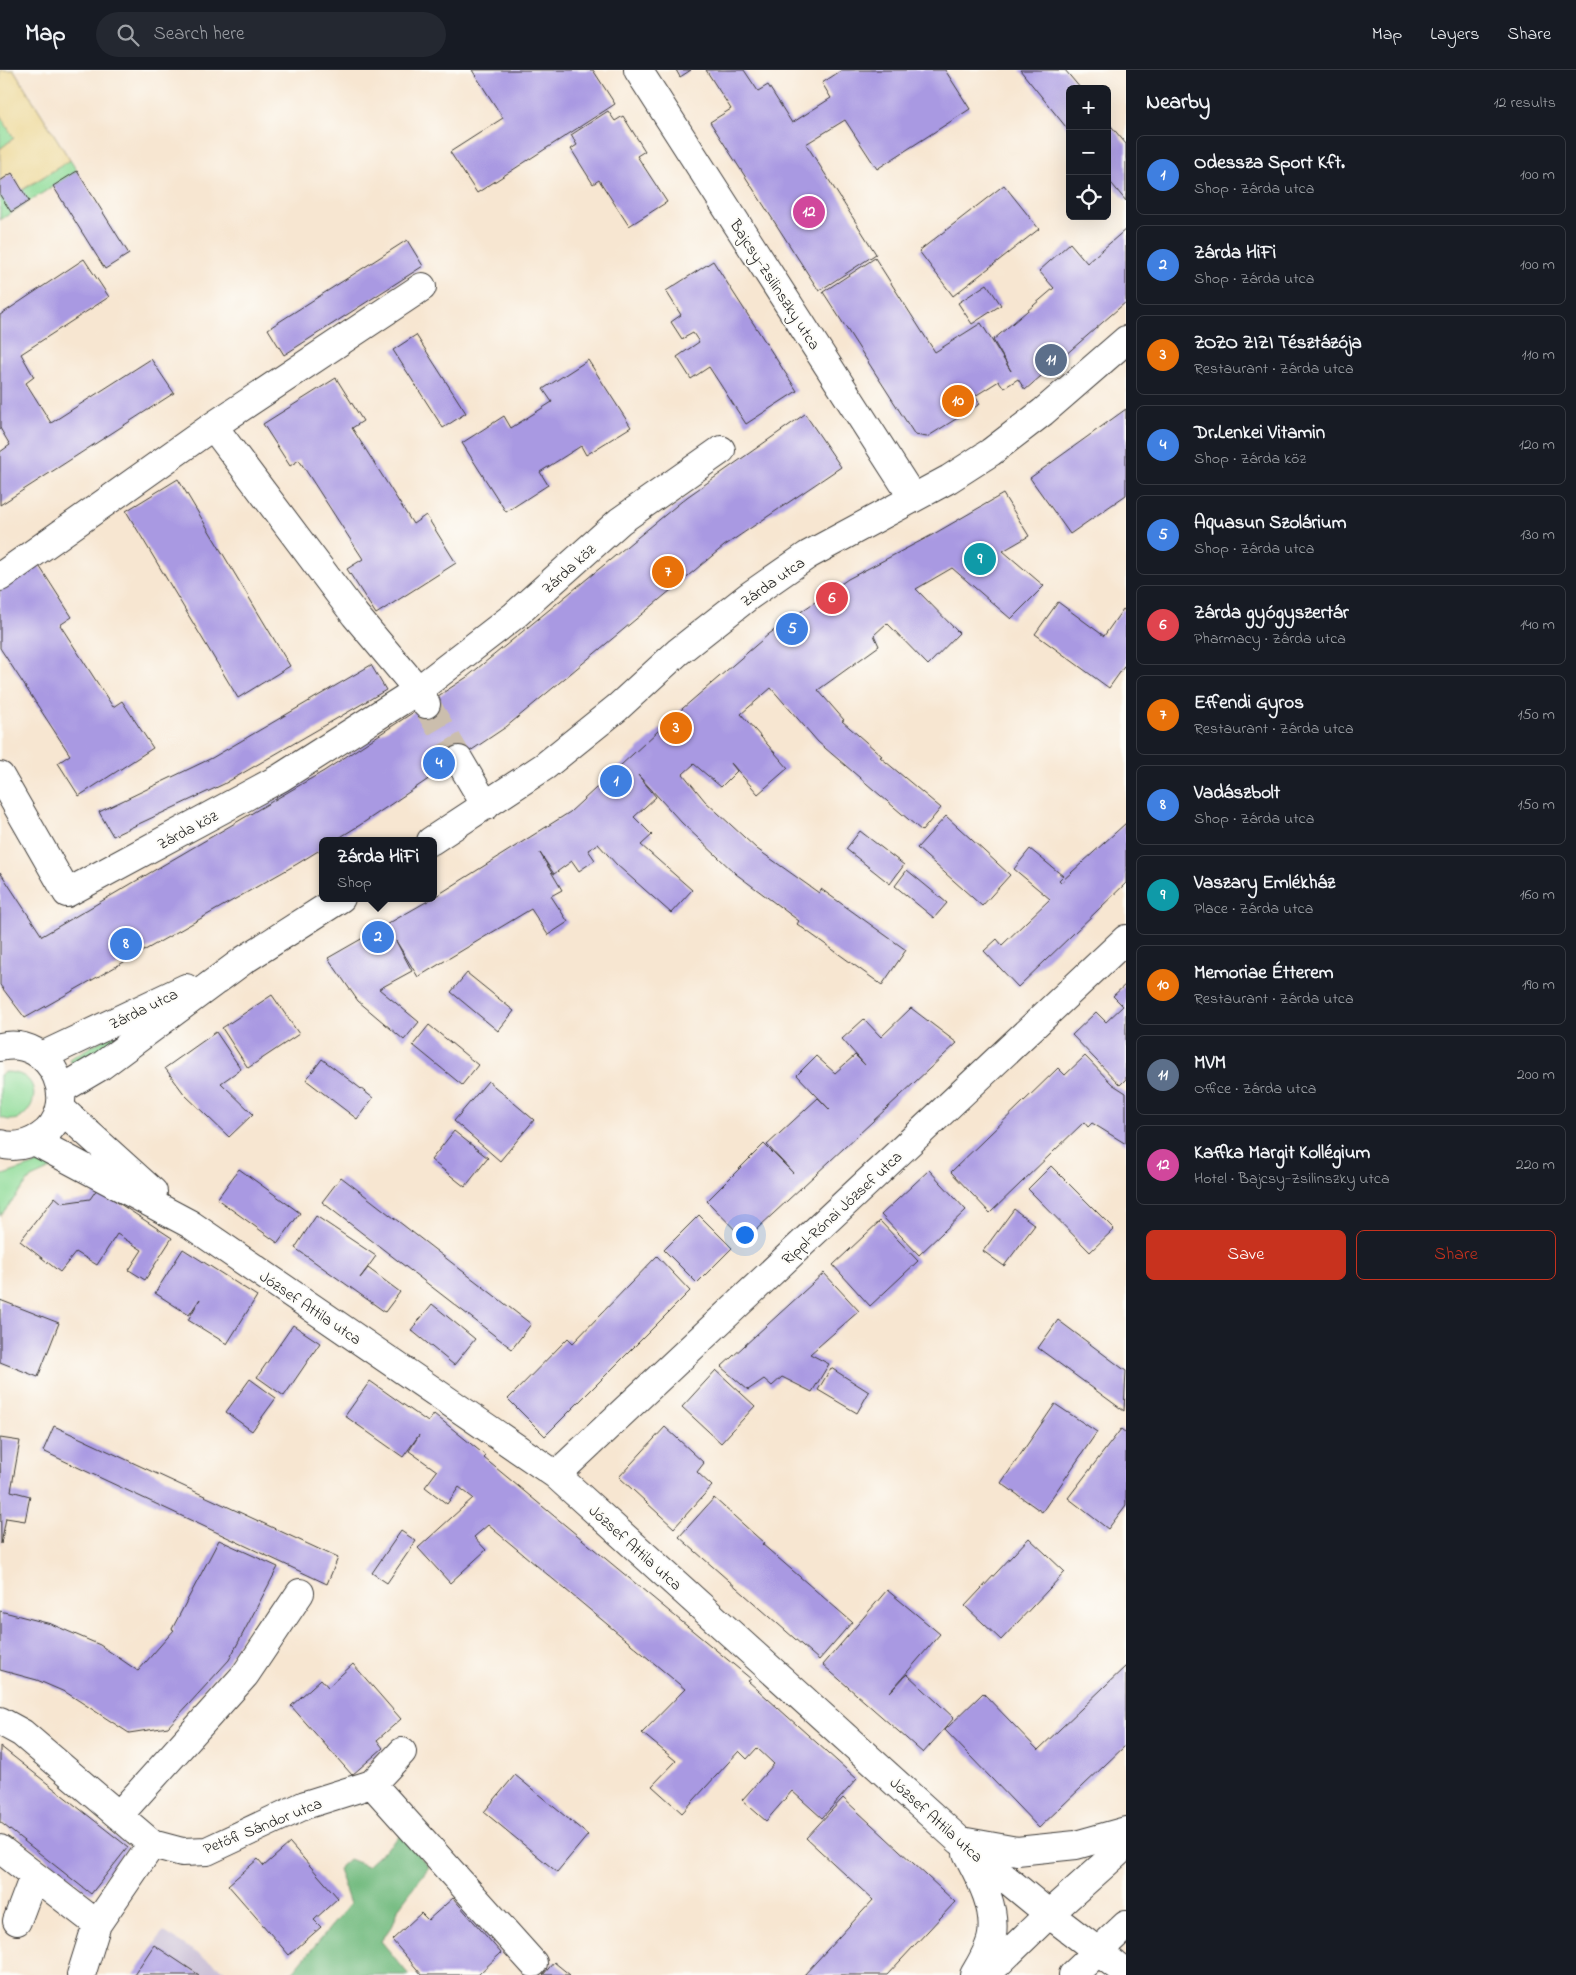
<!DOCTYPE html>
<meta charset="utf-8">
<style>
:root{--surface:#171b24;--page:#242831;--text:#f1f3f6;--muted:#9ea1a6;--line:#363941;--accent:#c8321e}
body{margin:0;font-family:"Indie Flower",sans-serif;background:var(--page);color:var(--text)}
.controls{position:absolute;right:15px;top:15px;display:grid;overflow:hidden;border-radius:8px;box-shadow:0 5px 20px #0002}
.controls button{width:45px;height:45px;display:grid;place-items:center;padding:0;border:0;border-bottom:1px solid var(--line);background:var(--surface);color:var(--text);font:25px sans-serif}
.you{position:absolute;left:744px;top:1164px;width:18px;height:18px;margin:-12px;border:4px solid #fff;border-radius:50%;background:#1a73e8;box-shadow:0 0 0 8px #1a73e833}
.badge{display:grid;place-items:center;width:32px;height:32px;border-radius:50%;background:var(--accent);color:#fff;font-size:16px;font-weight:700}
.pin{position:absolute;translate:-50% -50%;border:2px solid #fff;box-shadow:0 1px 5px #0006}
.popup{position:absolute;left:319px;top:767px;width:118px;height:65px;box-sizing:border-box;display:grid;place-content:center;border-radius:8px;background:var(--surface);filter:drop-shadow(0 1px 4px #0005);font-size:16px;white-space:nowrap;color:var(--muted)}
.popup b{font-size:19px;color:var(--text)}
.popup::after{content:'';position:absolute;left:50%;top:100%;margin-left:-10px;border:10px solid transparent;border-top-color:var(--surface)}
.list{margin:0;padding:0;list-style:none}
h2{display:flex;justify-content:space-between;align-items:center;height:65px;margin:0;padding:0 20px;font-size:21px}
h2 small{font-size:16px;font-weight:400;color:var(--muted)}
.list li{display:grid;grid-template-columns:32px 1fr auto;gap:15px;align-items:center;box-sizing:border-box;height:80px;margin:0 10px 10px;padding:0 10px;border:1px solid var(--line);border-radius:8px}
.list b{display:block;font-size:19px;white-space:nowrap}
.list p{margin:0;font-size:16px;white-space:nowrap;color:var(--muted)}
.list em{font-size:16px;font-style:normal;color:var(--muted)}
.actions{display:flex;gap:10px;padding:15px 20px}
.actions a{flex:1;padding:11px 0;border:1px solid var(--accent);border-radius:8px;text-align:center;font-size:18px;color:var(--accent)}
.actions .main{background:var(--accent);color:#fff}
.icon{flex:none;width:28px;height:28px;fill:none;stroke:currentColor;stroke-width:2;stroke-linecap:round;stroke-linejoin:round}
.map{position:relative;flex:none;width:1126px;height:1905px;overflow:hidden}
header{display:flex;align-items:center;gap:30px;box-sizing:border-box;height:70px;padding:0 25px;background:var(--surface);border-bottom:1px solid var(--line)}
header strong{font-size:24px}
nav{display:flex;gap:28px;margin-inline-start:auto;font-size:18px}
.search{width:350px;height:45px;background:var(--page);display:flex;align-items:center;gap:12px;box-sizing:border-box;padding:0 18px;border-radius:28px;color:var(--muted);font-size:19px}
main{display:flex}
aside{flex:1;background:var(--surface)}
.map>svg:first-child{display:block}
.industrial{fill:#cabfd6}
.green{fill:#90dc99;stroke:#567c5a}
.forest{fill:#74bc81;stroke:#486c4e}
.sand{fill:#eeda9e;stroke:#857b5d}
.building{fill:#a999e2}
.lines{fill:none;stroke-linecap:round;stroke-linejoin:round}
.minor-tunnel{stroke:#cbbead;stroke-width:28;stroke-dasharray:28 14;stroke-linecap:butt}
.minor-casing{stroke:#3d3a37;stroke-width:30}
.major-casing{stroke:#3d3a37;stroke-width:30}
.minor{stroke:#fff;stroke-width:28}
.major{stroke:#fff;stroke-width:28}
.labels{text-anchor:middle;stroke-width:4;stroke-linejoin:round;paint-order:stroke}
.street-label{font-size:16px;fill:#1c1c1c;stroke:#fdfcf7}
</style>
<header>
<strong>Map</strong>
<div class="search"><svg class="icon" aria-label="search" viewBox="0 0 24 24"><circle cx="10" cy="10" r="6"/><path d="M15 15l6 6"/></svg>Search here</div>
<nav><a>Map</a><a>Layers</a><a>Share</a></nav>
</header>
<main>
<div class="map">
<svg width="1126" height="1905" viewBox="0 0 1126 1905">
<rect width="100%" height="100%" fill="#fdfcf7"/>
<filter id="ink" filterUnits="userSpaceOnUse"><feTurbulence type="fractalNoise" baseFrequency=".02" numOctaves="2"/><feDisplacementMap in="SourceGraphic" scale="10" xChannelSelector="R" yChannelSelector="G"/><feConvolveMatrix kernelMatrix="1 2 1 2 8 2 1 2 1" color-interpolation-filters="sRGB"/></filter>
<filter id="wash" filterUnits="userSpaceOnUse"><feTurbulence type="fractalNoise" baseFrequency=".0096" numOctaves="4" result="noise"/><feDisplacementMap in="SourceGraphic" scale="20" xChannelSelector="R" yChannelSelector="G"/><feGaussianBlur stdDeviation="1.12" result="paint"/><feColorMatrix in="noise" values="0 0 0 0 0 0 0 0 0 0 0 0 0 0 0 0 0 1.4 0 .05"/><feComposite in="paint" operator="in"/></filter>
<g filter="url(#wash)">
<rect width="100%" height="100%" fill="#f7e6d1"/>
<path class="industrial" d="M163,1861L231,1905H199L154,1875Z"/>
<path class="green" d="M0,45L14,68L0,79Z
M70,90L77,101L0,150V111L12,103L23,120Z
M133,953L137,959L76,1000L69,989Z
M5,1002C55,1002 31,1064 0,1047V1005Z
M49,1090L53,1098L31,1108L0,1146V1106Z"/>
<path class="forest" d="M401,1765L429,1797L399,1837L393,1854L381,1871L409,1905H290L350,1834L338,1799L349,1789L367,1796Z"/>
<path class="sand" d="M0,0H14L70,90L22,120L12,104L0,111V79L14,68L0,45Z"/>
<g id="blocks">
<path class="building" d="M472,0H593L615,34L477,123L450,82L503,48Z
M676,0H691L680,7Z
M706,0H744L758,21L768,15L792,53L831,28L822,13L842,0H945L970,39L877,99L845,50L806,74L876,184L819,221L710,52L731,39Z
M1020,0H1065L1081,19H1070V62Z
M608,41L615,51L623,46L645,81L637,86L667,132L629,156L599,110L593,114L571,79L577,75L571,65Z
M1107,51L1126,74V131L1107,108Z
M77,101L129,184L105,199L53,116Z
M12,103L29,131L11,142L0,125V111Z
M1004,115L1039,159L953,226L919,181Z
M1126,159V232L1025,320L1018,309L1004,318L999,311L975,326L980,334L927,367L915,365L823,222L875,188L935,282L981,253L1011,301L993,270L1054,218L1039,201L1070,173L1087,193Z
M407,170L423,196L284,285L268,259Z
M84,189L109,227L21,284L34,307L26,313L51,353L151,289L174,323L0,435V382L10,375L0,358V245Z
M713,191L797,321L746,354L709,297L691,309L677,287L699,272L693,263L682,269L671,252L681,245L666,221Z
M987,214L1001,235L972,254L958,233Z
M416,265L466,343L443,358L393,280Z
M588,290L631,357L586,385L581,376L540,402L548,415L506,442L462,373L504,346L511,358L552,332L543,319Z
M336,308L363,351L352,358L413,454L426,445L456,493L376,544L347,499L363,489L299,390L290,396L263,354Z
M1126,339V425L1070,464L1030,408Z
M805,344L841,397L724,476L506,657L360,755L334,771H323V778L297,794L25,948L0,915V802L42,866L324,701L467,607L687,427Z
M178,409L290,596L238,628L126,441Z
M1003,424L1029,466L1003,481L1044,516L1011,549L952,498L916,519L959,563L928,595L887,553L874,565L879,576L818,620L844,650L842,651L882,686L880,687L941,738L922,761L818,672L771,618L741,644L788,698L758,724L731,693L737,701L721,717L694,694L683,704L705,731L757,779L819,823L821,819L906,880L882,915L797,854L799,851L736,804L682,753L638,705L656,727L634,747L652,765L641,775L692,820L671,843L617,795L598,774L588,780L595,790L579,801L572,791L554,804L540,783L562,820L551,826L568,852L548,865L531,839L418,907L396,871L412,901L379,919L419,952L404,970L358,931L328,888L433,828L570,742L683,638L769,564L848,509L932,465Z
M38,494L72,547L60,555L113,637L122,631L153,678L79,726L58,693L70,685L0,578V518Z
M1058,532L1104,566L1123,539L1126,541V594L1109,618L1035,564Z
M371,595L386,620L224,714L113,766L99,742L212,688Z
M946,746L1010,805L982,836L917,778Z
M1126,753V813L1018,917L984,881L997,869L1002,875L1050,829L1014,799L1030,779L1063,806L1059,810L1061,812Z
M860,761L904,795L890,814L846,779Z
M907,800L947,833L934,848L895,816Z
M467,903L514,941L498,961L451,922Z
M1126,914V1009L1120,1015L1072,965L1096,942L1106,952L1123,936L1113,926Z
M272,925L299,964L248,998L222,958Z
M911,938L957,973L745,1170L707,1131L764,1074L793,1103L767,1075L818,1028L830,1040L797,1005L816,986L835,1003L855,985L865,995L842,969L864,949L881,967Z
M429,955L478,995L462,1015L413,975Z
M216,962L241,999L221,1013L253,1044L229,1067L185,1025L165,998Z
M1085,986L1112,1014L1126,1023V1074L1092,1053L1088,1057L1084,1052L990,1143L951,1102L1058,998L1065,1005Z
M322,989L373,1028L357,1049L306,1010Z
M488,1011L534,1050L500,1091L454,1051Z
M454,1061L488,1088L465,1117L431,1090Z
M1051,1096L1114,1159L1090,1182L1028,1119Z
M239,1099L300,1143L278,1173L217,1129Z
M929,1100L966,1140L919,1185L881,1145Z
M341,1107L531,1254L512,1279L322,1132Z
M97,1119L172,1168L145,1210L129,1200L142,1180L117,1164L97,1195L76,1182L60,1202L20,1171L55,1127L62,1133L90,1129Z
M1014,1139L1035,1155L1004,1196L983,1181Z
M699,1145L732,1178L697,1213L664,1180Z
M316,1146L376,1186L360,1208L368,1198L400,1222L385,1242L295,1178Z
M880,1151L918,1191L870,1236L833,1195Z
M183,1179L257,1226L227,1274L188,1250L200,1229L189,1245L155,1223Z
M657,1186L690,1221L545,1366L508,1329L568,1268L573,1273Z
M824,1203L859,1241L810,1284L829,1294L812,1322L782,1307L772,1316L764,1309L748,1320L721,1297Z
M0,1230L59,1253L38,1307L0,1292Z
M432,1234L475,1269L454,1295L411,1260Z
M1058,1250L1126,1301L1124,1341L1038,1278Z
M293,1255L320,1273L284,1326L257,1307Z
M831,1298L869,1322L857,1343L818,1320Z
M716,1300L755,1336L721,1373L682,1337Z
M250,1309L276,1328L252,1361L226,1342Z
M370,1311L428,1352L434,1344L486,1386L484,1388L751,1609L748,1611L857,1709L822,1748L792,1721L766,1751L742,1730L774,1694L757,1678L747,1689L739,1681L682,1743L652,1716L676,1691L642,1663L685,1619L488,1455L474,1467L486,1480L450,1513L418,1478L473,1428L459,1417L447,1434L425,1417L437,1401L409,1381L419,1365L403,1387L345,1346Z
M1055,1334L1097,1362L1042,1442L1001,1413Z
M54,1356L338,1488L327,1514L43,1381Z
M665,1357L704,1393L697,1402L712,1416L674,1458L619,1407Z
M1121,1359L1126,1363V1435L1108,1459L1068,1428Z
M0,1368L20,1371L11,1421L30,1426L25,1451L6,1448L1,1474Z
M714,1428L764,1473L762,1474L852,1552L819,1590L679,1467Z
M401,1461L416,1471L387,1513L372,1503Z
M1029,1468L1065,1502L1001,1570L965,1536Z
M219,1470L278,1497L229,1590L168,1657L129,1663L67,1623L37,1610L0,1600V1541L51,1554L100,1575L138,1601L174,1560L172,1559Z
M887,1520L940,1564L890,1622L907,1604L954,1648L923,1683L823,1595Z
M353,1594L401,1649L377,1670L383,1678L352,1705L291,1636L321,1609L328,1617Z
M1126,1596V1675L1039,1758L945,1660L983,1623L1038,1680Z
M0,1676L128,1777L91,1824L0,1752Z
M515,1705L588,1765L557,1802L484,1742Z
M843,1728L955,1832L887,1905H804L873,1830L806,1768Z
M290,1773L338,1828L314,1850L321,1857L289,1885L228,1815L258,1789L264,1796Z
M453,1828L501,1883L478,1905H422L392,1870L421,1843L428,1850Z
M154,1875L199,1905H134Z
M554,1892L570,1905H543Z"/>
</g>
</g>
<g filter="url(#ink)">
<use href="#blocks" fill-opacity="0" stroke="#3d3a37" stroke-width="1"/>
<g class="lines">
<path class="minor-tunnel" d="M426,634L459,690"/>
<defs>
<path id="minor" d="M638,0L913,428
M213,356L355,545L418,620L426,634
M0,507L213,356L422,217
M459,690L486,736
M0,706L67,823L280,708L418,620L515,545L620,451L721,380
M431,771L545,696L617,638L678,582L749,526L808,485L949,409L991,382L1043,342L1126,270
M0,977C52,964 85,1037 40,1067C28,1075 14,1078 0,1074
M42,986L186,918
M62,1019L101,996L244,890L341,828
M60,1038L153,1122
M34,1071L190,1154L556,1405L960,1771L1049,1844L1126,1903
M556,1405L1126,869
M0,1651L22,1663L152,1774L182,1782L207,1781L305,1735L372,1714L402,1682
M372,1714L533,1893
M119,1745L245,1605L300,1523
M961,1771L1017,1781L1076,1775L1126,1761
M0,1779L97,1854
M967,1783C980,1808 996,1836 992,1865C990,1879 981,1893 974,1905
M17,1851L34,1806
M81,1905L97,1854L152,1774"/>
<path id="major" d="M986,1905L1049,1844L1126,1775
M1073,1905L1126,1855"/>
</defs>
<use href="#minor" class="minor-casing"/>
<use href="#major" class="major-casing"/>
<use href="#minor" class="minor"/>
<use href="#major" class="major"/>
</g>
</g>
<g class="labels">
<g class="street-label">
<text transform="translate(776 214) rotate(57)" y="6">Bajcsy-Zsilinszky utca</text>
<text transform="translate(568 498) rotate(-42)" y="6">Zárda köz</text>
<text transform="translate(772 511) rotate(-35)" y="6">Zárda utca</text>
<text transform="translate(187 759) rotate(-28)" y="6">Zárda köz</text>
<text transform="translate(143 938) rotate(-26)" y="6">Zárda utca</text>
<text transform="translate(841 1137) rotate(-43)" y="6">Rippl-Rónai József utca</text>
<text transform="translate(311 1237) rotate(34)" y="6">József Attila utca</text>
<text transform="translate(636 1477) rotate(42)" y="6">József Attila utca</text>
<text transform="translate(937 1749) rotate(42)" y="6">József Attila utca</text>
<text transform="translate(262 1755) rotate(-22)" y="6">Petőfi Sándor utca</text>
</g>
</g>
</svg>
<div class="controls">
<button>+</button>
<button>−</button>
<button><svg class="icon" aria-label="locate" viewBox="0 0 24 24"><circle cx="12" cy="12" r="6"/><path d="M12 2v4M12 18v4M2 12h4M18 12h4"/></svg></button>
</div>
<div class="you"></div>
<div class="pin badge" style="left:616px;top:711px;background:#3f7fe0">1</div>
<div class="pin badge" style="left:378px;top:867px;background:#3f7fe0">2</div>
<div class="popup"><b>Zárda HiFi</b>Shop</div>
<div class="pin badge" style="left:676px;top:658px;background:#e8710a">3</div>
<div class="pin badge" style="left:439px;top:693px;background:#3f7fe0">4</div>
<div class="pin badge" style="left:792px;top:559px;background:#3f7fe0">5</div>
<div class="pin badge" style="left:832px;top:528px;background:#e0444e">6</div>
<div class="pin badge" style="left:668px;top:502px;background:#e8710a">7</div>
<div class="pin badge" style="left:126px;top:874px;background:#3f7fe0">8</div>
<div class="pin badge" style="left:980px;top:489px;background:#0f9aa8">9</div>
<div class="pin badge" style="left:958px;top:331px;background:#e8710a">10</div>
<div class="pin badge" style="left:1051px;top:290px;background:#5c6f8a">11</div>
<div class="pin badge" style="left:809px;top:142px;background:#d1479c">12</div>
</div>
<aside>
<h2>Nearby<small>12 results</small></h2>
<ul class="list">
<li><span class="badge" style="background:#3f7fe0">1</span><div><b>Odessza Sport Kft.</b><p>Shop · Zárda utca</p></div><em>100 m</em></li>
<li><span class="badge" style="background:#3f7fe0">2</span><div><b>Zárda HiFi</b><p>Shop · Zárda utca</p></div><em>100 m</em></li>
<li><span class="badge" style="background:#e8710a">3</span><div><b>ZOZO ZIZI Tésztázója</b><p>Restaurant · Zárda utca</p></div><em>110 m</em></li>
<li><span class="badge" style="background:#3f7fe0">4</span><div><b>Dr.Lenkei Vitamin</b><p>Shop · Zárda köz</p></div><em>120 m</em></li>
<li><span class="badge" style="background:#3f7fe0">5</span><div><b>Aquasun Szolárium</b><p>Shop · Zárda utca</p></div><em>130 m</em></li>
<li><span class="badge" style="background:#e0444e">6</span><div><b>Zárda gyógyszertár</b><p>Pharmacy · Zárda utca</p></div><em>140 m</em></li>
<li><span class="badge" style="background:#e8710a">7</span><div><b>Effendi Gyros</b><p>Restaurant · Zárda utca</p></div><em>150 m</em></li>
<li><span class="badge" style="background:#3f7fe0">8</span><div><b>Vadászbolt</b><p>Shop · Zárda utca</p></div><em>150 m</em></li>
<li><span class="badge" style="background:#0f9aa8">9</span><div><b>Vaszary Emlékház</b><p>Place · Zárda utca</p></div><em>160 m</em></li>
<li><span class="badge" style="background:#e8710a">10</span><div><b>Memoriae Étterem</b><p>Restaurant · Zárda utca</p></div><em>190 m</em></li>
<li><span class="badge" style="background:#5c6f8a">11</span><div><b>MVM</b><p>Office · Zárda utca</p></div><em>200 m</em></li>
<li><span class="badge" style="background:#d1479c">12</span><div><b>Kaffka Margit Kollégium</b><p>Hotel · Bajcsy-Zsilinszky utca</p></div><em>220 m</em></li>
</ul>
<div class="actions"><a class="main">Save</a><a>Share</a></div>
</aside>
</main>
